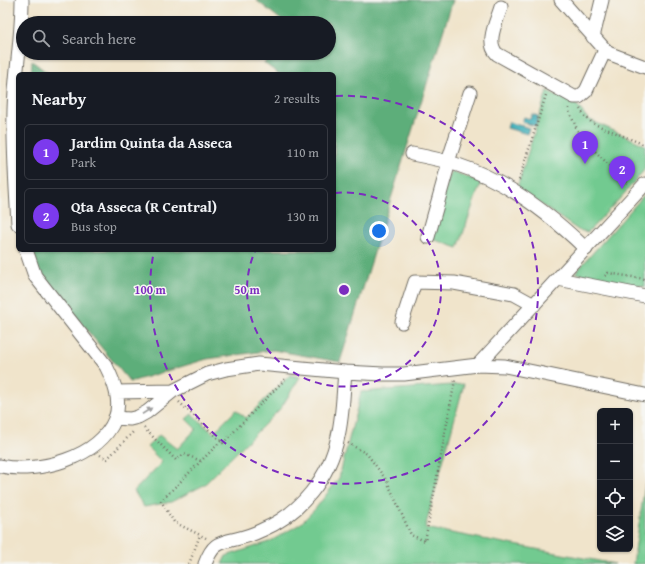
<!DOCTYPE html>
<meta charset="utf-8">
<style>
:root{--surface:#171b24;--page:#20242c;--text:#f1f3f6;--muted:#9ea1a6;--line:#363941;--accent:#7c3aed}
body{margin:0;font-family:"Gentium Book Plus",serif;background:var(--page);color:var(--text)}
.controls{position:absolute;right:12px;bottom:12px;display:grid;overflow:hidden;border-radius:6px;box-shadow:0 1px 3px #0004}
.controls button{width:36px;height:36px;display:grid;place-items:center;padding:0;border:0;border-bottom:1px solid var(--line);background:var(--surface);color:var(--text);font:20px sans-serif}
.you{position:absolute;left:379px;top:231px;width:14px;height:14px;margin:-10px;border:3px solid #fff;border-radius:50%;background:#1a73e8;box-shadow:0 0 0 6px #1a73e833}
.badge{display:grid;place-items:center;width:26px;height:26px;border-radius:50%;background:var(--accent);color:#fff;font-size:13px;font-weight:700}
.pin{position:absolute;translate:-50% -33px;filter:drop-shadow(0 1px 2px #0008)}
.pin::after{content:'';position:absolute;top:21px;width:14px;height:12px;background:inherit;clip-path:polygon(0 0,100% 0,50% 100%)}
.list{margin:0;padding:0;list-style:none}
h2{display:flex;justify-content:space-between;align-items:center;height:52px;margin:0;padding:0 16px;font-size:17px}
h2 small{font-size:13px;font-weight:400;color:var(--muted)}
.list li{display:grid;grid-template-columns:26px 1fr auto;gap:12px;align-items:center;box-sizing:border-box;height:56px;margin:0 8px 8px;padding:0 8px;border:1px solid var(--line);border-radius:6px}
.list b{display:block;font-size:15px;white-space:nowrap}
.list p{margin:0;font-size:13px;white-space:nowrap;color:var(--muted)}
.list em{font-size:13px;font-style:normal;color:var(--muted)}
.icon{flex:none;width:22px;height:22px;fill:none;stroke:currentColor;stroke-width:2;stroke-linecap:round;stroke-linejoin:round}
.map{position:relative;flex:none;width:645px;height:564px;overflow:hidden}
.search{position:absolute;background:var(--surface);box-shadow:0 1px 3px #0004;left:16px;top:16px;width:320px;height:44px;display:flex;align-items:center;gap:10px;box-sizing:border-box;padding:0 14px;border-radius:22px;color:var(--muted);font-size:15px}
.panel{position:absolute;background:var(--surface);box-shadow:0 1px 3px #0004;left:16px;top:72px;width:320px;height:180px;border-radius:6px}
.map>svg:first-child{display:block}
.green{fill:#72ca90;stroke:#4e7a5e}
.forest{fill:#5dae7a;stroke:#446c52}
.water{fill:#3eaeb8;stroke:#346c72}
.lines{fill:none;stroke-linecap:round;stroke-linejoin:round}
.minor-casing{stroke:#706c63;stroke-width:15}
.path{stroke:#706c63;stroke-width:2.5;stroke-dasharray:1 3;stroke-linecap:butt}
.minor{stroke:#fff;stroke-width:13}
.oneway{fill:#a0a0a0}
.ring{fill:none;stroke:#7b2cbf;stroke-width:2;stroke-dasharray:7 5}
.centre{fill:#7b2cbf;stroke:#f6f6f2;stroke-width:2}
.ring-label{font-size:12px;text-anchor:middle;font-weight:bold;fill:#7b2cbf;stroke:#f6f6f2;stroke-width:3;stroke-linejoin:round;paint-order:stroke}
</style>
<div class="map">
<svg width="645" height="564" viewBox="0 0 645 564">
<rect width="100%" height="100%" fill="#f6f6f2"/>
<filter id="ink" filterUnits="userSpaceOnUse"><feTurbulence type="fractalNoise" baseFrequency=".025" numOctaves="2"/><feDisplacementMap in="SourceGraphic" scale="8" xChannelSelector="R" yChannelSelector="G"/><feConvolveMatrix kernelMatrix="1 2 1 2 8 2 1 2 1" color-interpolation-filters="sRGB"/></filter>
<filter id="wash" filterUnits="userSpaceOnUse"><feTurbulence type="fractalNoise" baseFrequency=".012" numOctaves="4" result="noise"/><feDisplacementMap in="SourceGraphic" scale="16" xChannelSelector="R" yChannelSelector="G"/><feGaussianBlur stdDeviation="0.9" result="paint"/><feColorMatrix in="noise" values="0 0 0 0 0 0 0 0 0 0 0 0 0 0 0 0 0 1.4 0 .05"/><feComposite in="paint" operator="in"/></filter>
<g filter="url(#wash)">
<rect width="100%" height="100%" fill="#f0e4cb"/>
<path class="green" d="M547,91L577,105L588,119L645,145V169L625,193L588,232L578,230L517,188Z
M451,171L481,182L458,248L429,238Z
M645,194V287L575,273Z
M290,375L300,377L281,408L204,485L171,502L144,507L134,491L162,462L147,447L159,435L177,449L196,429L186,419L192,414L213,433L236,410L246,418Z
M464,384L425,528L615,564H222L226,556L269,542L300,524L316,508L339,478L361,392Z
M645,484V564H633Z"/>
<path class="forest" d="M256,0H453L340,362L273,350L207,359L130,382L37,270L33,250H334V74H279L264,63L274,53H329V23H285Z
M32,61L49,74H31Z"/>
<path class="water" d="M532,114L538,116L535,126L522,122L524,117L530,119Z
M509,122L529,128L527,134L507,128Z"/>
</g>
<g filter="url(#ink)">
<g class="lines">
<defs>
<path id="minor" d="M561,0L608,53L645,67
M501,7C497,21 485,42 497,54L574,97H579L586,91L605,50
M593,37L602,0
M412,154C428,157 443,160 458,165C507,181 549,213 586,249
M448,162L470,93
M18,224C16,186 13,148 14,110C15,74 22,37 22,0
M428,237L449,162
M558,279L645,296
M402,322L415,282L454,283L514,294L534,305
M478,365L645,184
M116,392L173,391
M115,418L130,419L138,417L147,412L173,391L207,374L226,369L259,364L345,372L383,374H404L478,365L505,366L645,395
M0,466C38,474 99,458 115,419C122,401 114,382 106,366L35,276L26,250
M205,564C212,545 217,543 236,539C245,537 254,534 262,530C300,514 330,477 338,436C343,415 343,393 345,372"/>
</defs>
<use href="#minor" class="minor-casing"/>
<path class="path" d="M569,108V111L580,136L629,185
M580,109L585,116L592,123L645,145
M519,180L546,95
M605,276L608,273L645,279
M179,402L223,443L285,379
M144,428L176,460L184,454L201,461
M348,443L367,454L387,481L411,535L425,541L455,380
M100,455L107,459L134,431
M206,538L174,522L161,501L221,441
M189,564L200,535"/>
<use href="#minor" class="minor"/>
</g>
<defs><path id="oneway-solid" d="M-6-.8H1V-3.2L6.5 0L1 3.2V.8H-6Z"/></defs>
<use class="oneway" href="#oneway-solid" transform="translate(147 411) rotate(-33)"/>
</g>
<g class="ring">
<path d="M335 193A97 97 0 1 1 255 251"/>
<path d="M336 96A194 194 0 1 1 154 251"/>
</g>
<circle cx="344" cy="290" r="6" class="centre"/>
<g class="ring-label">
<text x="150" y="294">100 m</text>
<text x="247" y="294">50 m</text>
</g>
</svg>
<div class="controls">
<button>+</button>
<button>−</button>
<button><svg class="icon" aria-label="locate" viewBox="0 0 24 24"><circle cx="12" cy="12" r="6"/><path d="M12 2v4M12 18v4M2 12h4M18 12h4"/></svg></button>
<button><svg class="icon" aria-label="layers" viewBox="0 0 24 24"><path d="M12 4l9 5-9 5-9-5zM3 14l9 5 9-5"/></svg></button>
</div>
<div class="you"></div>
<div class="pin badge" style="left:585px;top:164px">1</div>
<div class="pin badge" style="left:622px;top:189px">2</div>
<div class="search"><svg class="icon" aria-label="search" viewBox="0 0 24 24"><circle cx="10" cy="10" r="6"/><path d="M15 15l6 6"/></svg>Search here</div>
<section class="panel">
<h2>Nearby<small>2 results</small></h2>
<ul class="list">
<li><span class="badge">1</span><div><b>Jardim Quinta da Asseca</b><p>Park</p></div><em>110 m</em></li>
<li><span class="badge">2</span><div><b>Qta Asseca (R Central)</b><p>Bus stop</p></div><em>130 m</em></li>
</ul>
</section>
</div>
